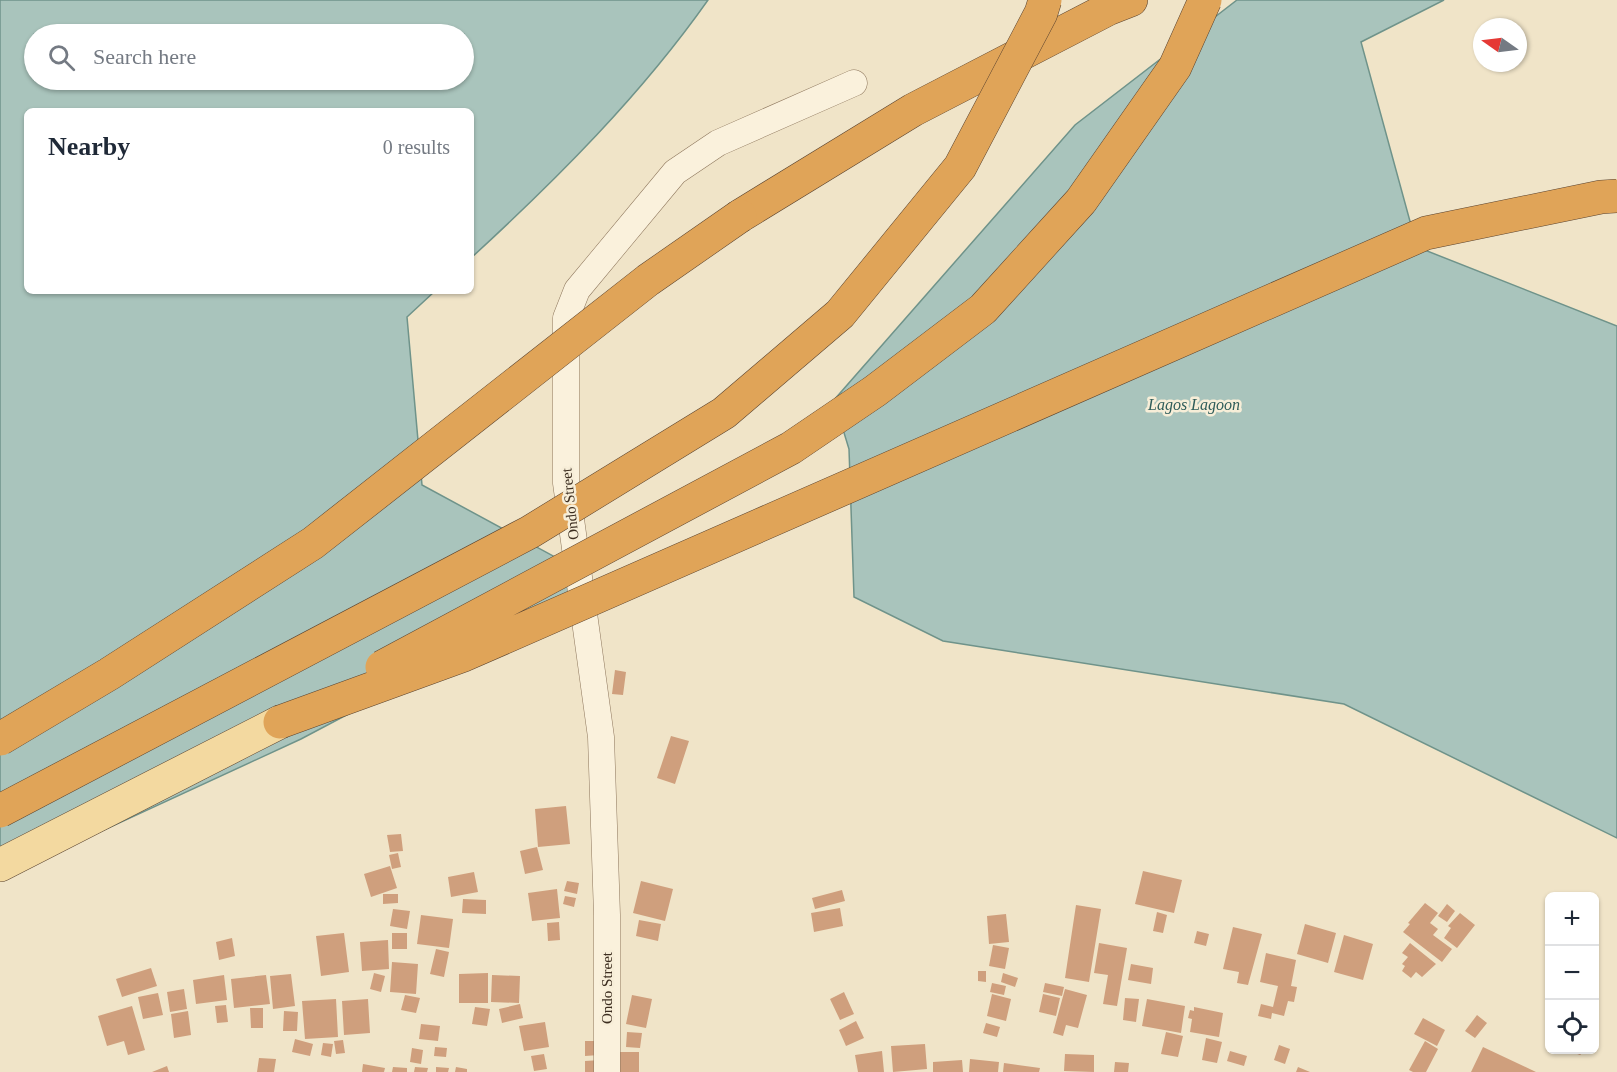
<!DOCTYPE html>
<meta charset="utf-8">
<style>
:root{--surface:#fff;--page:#f6f6f7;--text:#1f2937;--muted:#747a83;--line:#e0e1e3}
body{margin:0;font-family:Georgia,serif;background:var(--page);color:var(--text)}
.controls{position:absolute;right:18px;bottom:18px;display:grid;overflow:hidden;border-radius:9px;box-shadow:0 2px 4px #0004}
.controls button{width:54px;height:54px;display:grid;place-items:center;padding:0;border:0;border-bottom:2px solid var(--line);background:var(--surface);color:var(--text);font:30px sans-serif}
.compass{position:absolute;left:1473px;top:18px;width:54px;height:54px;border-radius:50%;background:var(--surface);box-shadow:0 2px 4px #0004;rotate:284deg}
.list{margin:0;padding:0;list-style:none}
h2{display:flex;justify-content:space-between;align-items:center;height:78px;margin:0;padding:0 24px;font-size:26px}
h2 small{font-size:20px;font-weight:400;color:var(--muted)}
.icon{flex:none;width:33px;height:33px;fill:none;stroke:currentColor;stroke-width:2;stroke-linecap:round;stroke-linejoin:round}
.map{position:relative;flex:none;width:1617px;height:1072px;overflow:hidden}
.search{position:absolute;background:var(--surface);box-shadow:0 2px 4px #0004;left:24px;top:24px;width:450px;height:66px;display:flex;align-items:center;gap:15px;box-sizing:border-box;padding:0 21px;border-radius:33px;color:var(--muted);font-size:22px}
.panel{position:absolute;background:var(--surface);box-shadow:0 2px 4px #0004;left:24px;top:108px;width:450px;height:186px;border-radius:9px}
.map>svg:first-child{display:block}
.water{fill:#a9c4bc;stroke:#6f938a;stroke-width:1.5;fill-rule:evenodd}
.building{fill:#cf9f7d}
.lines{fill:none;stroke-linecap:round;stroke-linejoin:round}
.street-casing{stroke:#8d765c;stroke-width:27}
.primary-casing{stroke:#5b4430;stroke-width:34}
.highway-casing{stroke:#5b4430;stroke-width:34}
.street{stroke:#faf1dc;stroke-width:26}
.primary{stroke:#f3d9a0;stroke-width:33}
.highway{stroke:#e0a458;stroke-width:33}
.highway-bridge-casing{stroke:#5b4430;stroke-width:34;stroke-linecap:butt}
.highway-bridge{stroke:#e0a458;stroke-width:33}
.labels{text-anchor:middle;stroke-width:5;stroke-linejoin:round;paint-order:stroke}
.street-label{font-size:15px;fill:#3d2e20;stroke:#f7eed8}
.water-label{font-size:16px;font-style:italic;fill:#2f5d5a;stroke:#f7eed8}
</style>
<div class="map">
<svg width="1617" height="1072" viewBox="0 0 1617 1072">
<rect width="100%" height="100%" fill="#f0e4c8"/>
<path class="water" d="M0,0H708C641,95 557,179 471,258V111H27V291H435L407,317L422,485L581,571L596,586L555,605L301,739L0,878ZM34,34H464V80H34Z
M1237,0H1444L1361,42L1417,247L1617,326V838L1344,704L943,641L854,597L849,449L834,400L1075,125Z"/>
<path class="building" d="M615,670L626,672L623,695L612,694Z
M671,736L689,741L675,784L657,778Z
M566,806L570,844L538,847L535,809Z
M401,834L403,851L390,852L387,835Z
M537,847L543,870L525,874L520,851Z
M398,853L401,867L392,869L389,855Z
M390,866L397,888L371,897L364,874Z
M1143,871L1182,880L1174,913L1135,904Z
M474,872L478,892L451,897L448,877Z
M567,881L579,883L577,894L564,891Z
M641,881L673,889L665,921L633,913Z
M557,889L560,918L532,921L528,893Z
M842,890L845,901L815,909L812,898Z
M383,894H398V903L383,904Z
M565,896L576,898L574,907L563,904Z
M463,899L486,900V914L462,913Z
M1425,903L1438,913L1430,923L1438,929L1433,935L1452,949L1442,962L1403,932L1410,924L1408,923Z
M1447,904L1455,911L1447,922L1438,916Z
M1076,905L1101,909L1089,982L1065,978Z
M840,908L843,926L814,932L811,913Z
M393,909L410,911L407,929L390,926Z
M1157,912L1167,915L1163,933L1153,931Z
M1460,913L1475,925L1457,948L1444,938L1451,928L1448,926Z
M1006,914L1009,942L989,944L987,916Z
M421,915L453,919L449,948L417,944Z
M639,920L661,924L658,941L636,936Z
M559,922L560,940L548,941L547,923Z
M1305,924L1336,933L1328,963L1297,954Z
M1233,927L1262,934L1248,985L1237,983L1239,972L1223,969Z
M1197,931L1209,934L1206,946L1194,943Z
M344,933L349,972L321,976L316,936Z
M392,933H407V949H392Z
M1344,935L1373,944L1363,980L1334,972Z
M232,938L235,956L219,960L216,942Z
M388,940L389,969L362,971L360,942Z
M1099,943L1127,948L1117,1006L1103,1004L1108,975L1094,973Z
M1410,943L1436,964L1422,977L1416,972L1411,978L1402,971L1405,966L1402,964L1408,957L1402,953Z
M993,945L1009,948L1005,969L989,966Z
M436,949L449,952L444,977L430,974Z
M1266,953L1296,960L1291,986L1297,987L1294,1002L1288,1001L1284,1016L1272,1013L1271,1019L1258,1016L1261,1004L1273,1007L1278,986L1260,982Z
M392,962L418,964L416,994L390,992Z
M1131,964L1153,968L1151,984L1128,980Z
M151,968L157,986L122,997L116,979Z
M978,971H986V982L978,981Z
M374,973L385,976L381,992L370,989Z
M488,973V1003H459V974Z
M1003,973L1018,978L1015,987L1001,982Z
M291,974L295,1006L273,1009L270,976Z
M224,975L227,1000L196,1004L193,980Z
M266,975L270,1004L234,1008L231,979Z
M492,975L520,976L519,1003L491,1002Z
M992,983L1006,986L1004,995L990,992Z
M1045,983L1064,987L1062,996L1043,992Z
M184,989L187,1009L170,1012L167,992Z
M1065,989L1087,995L1078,1028L1066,1025L1063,1036L1053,1033Z
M844,992L854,1014L840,1020L830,999Z
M158,993L163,1015L143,1019L138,997Z
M992,994L1011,999L1006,1021L987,1016Z
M1043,994L1060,998L1056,1016L1039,1012Z
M405,995L420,998L416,1013L401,1010Z
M632,995L652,999L646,1028L626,1024Z
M1125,998L1139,999L1136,1022L1123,1020Z
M336,999L338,1037L305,1039L302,1001Z
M368,999L370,1033L344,1035L342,1001Z
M1147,999L1185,1006L1181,1033L1142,1026Z
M520,1004L523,1018L502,1023L499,1009Z
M226,1005L228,1022L217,1023L215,1006Z
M132,1006L145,1050L128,1055L124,1041L107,1046L98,1016Z
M475,1007L490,1009L487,1026L472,1024Z
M1194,1007L1223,1013L1219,1037L1190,1032L1192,1019L1188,1018L1190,1010L1194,1011Z
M250,1008H263V1028H251Z
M188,1011L191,1035L174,1038L171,1014Z
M284,1011L298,1012L297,1031H283Z
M1477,1015L1487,1023L1475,1038L1465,1031Z
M1423,1018L1445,1030L1437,1046L1414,1034Z
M856,1021L864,1038L846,1046L839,1030Z
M545,1022L549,1047L524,1051L519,1026Z
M986,1023L1000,1027L997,1037L983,1033Z
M421,1024L440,1026L438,1041L419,1039Z
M627,1032L642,1033L640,1048L626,1047Z
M1166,1032L1183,1036L1178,1057L1161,1054Z
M1206,1038L1222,1042L1217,1063L1202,1060Z
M295,1039L313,1044L310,1056L292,1052Z
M343,1040L345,1053L336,1054L334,1041Z
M585,1041H599V1055L585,1056Z
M1425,1041L1438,1049L1426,1072H1413L1409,1070Z
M323,1043L333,1044L331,1057L321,1055Z
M925,1044L927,1069L893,1072L891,1046Z
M1279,1045L1290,1049L1285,1064L1274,1060Z
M435,1047L447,1048L446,1057L434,1056Z
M1483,1047L1536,1072H1471Z
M412,1048L423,1050L421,1064L410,1062Z
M1566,1050H1586L1580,1055Z
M882,1051L884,1072H858L855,1055Z
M1230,1051L1247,1056L1244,1066L1227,1061Z
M620,1052H639V1072H620Z
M544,1054L547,1069L534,1071L531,1056Z
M1065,1054L1094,1055V1072L1064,1071Z
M259,1058L276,1059L274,1072H257Z
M970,1059L999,1062L998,1072H969Z
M601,1060L602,1072H585V1061Z
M962,1060L963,1072H933V1062Z
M1115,1062L1129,1063L1128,1072H1114Z
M1004,1063L1040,1068L1039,1072H1003Z
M363,1064L385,1068L384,1072H362Z
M167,1066L169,1072H152Z
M393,1067L407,1068V1072H392Z
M415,1067L428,1068L427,1072H414Z
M436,1067L449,1068L448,1072H436Z
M456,1067L467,1069V1072H455Z
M1298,1067L1310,1072H1296Z"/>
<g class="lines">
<defs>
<path id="street" d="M607,1072V915L601,737L566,483V318L577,290L675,172L718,143L854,83"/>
<path id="primary" d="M0,865L280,722"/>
<path id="highway" d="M740,216L913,110L1108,9L1131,0"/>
</defs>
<use href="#street" class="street-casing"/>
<use href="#primary" class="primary-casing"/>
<use href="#highway" class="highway-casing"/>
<use href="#street" class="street"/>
<use href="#primary" class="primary"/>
<use href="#highway" class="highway"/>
<defs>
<path id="highway-bridge" d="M382,667L791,448L875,391L983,309L1081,201L1175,67L1205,0
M280,722L464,655L1426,233L1601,197L1617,196
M0,739L109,674L313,543L648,280L740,216
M0,811L530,532L724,413L840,314L960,167L1041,13L1045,0"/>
</defs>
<use href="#highway-bridge" class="highway-bridge-casing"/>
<use href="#highway-bridge" class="highway-bridge"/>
</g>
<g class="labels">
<g class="street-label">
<text transform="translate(570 504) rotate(-96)" y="5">Ondo Street</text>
<text transform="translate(607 988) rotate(-90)" y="5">Ondo Street</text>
</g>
<g class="water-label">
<text x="1194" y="410">Lagos Lagoon</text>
</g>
</g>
</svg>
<div class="controls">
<button>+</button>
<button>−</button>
<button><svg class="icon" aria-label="locate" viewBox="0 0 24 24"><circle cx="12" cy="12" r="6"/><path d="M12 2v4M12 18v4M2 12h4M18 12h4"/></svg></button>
</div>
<svg class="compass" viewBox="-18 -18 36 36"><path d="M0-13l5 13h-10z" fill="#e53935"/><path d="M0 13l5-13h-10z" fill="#747a83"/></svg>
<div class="search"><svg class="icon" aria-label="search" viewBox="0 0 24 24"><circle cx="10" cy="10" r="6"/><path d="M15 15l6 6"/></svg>Search here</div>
<section class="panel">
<h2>Nearby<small>0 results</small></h2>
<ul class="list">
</ul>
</section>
</div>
